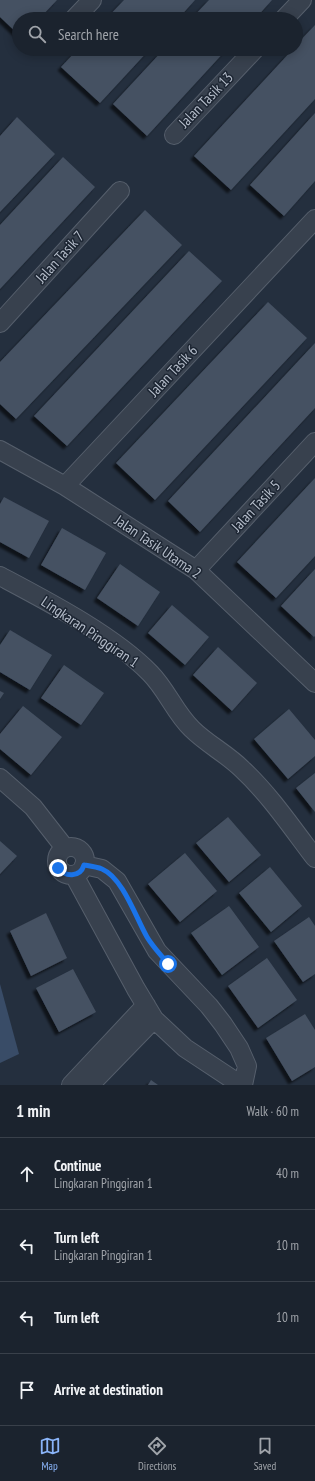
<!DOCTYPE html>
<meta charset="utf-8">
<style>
:root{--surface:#1b232e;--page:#242b36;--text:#f1f3f6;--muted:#a0a4aa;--line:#39404a;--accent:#8ab4f8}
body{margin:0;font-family:"PT Sans Narrow",sans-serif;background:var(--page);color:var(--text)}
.stop{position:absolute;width:12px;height:12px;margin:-9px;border:3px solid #1a73e8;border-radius:50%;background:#fff}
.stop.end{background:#1a73e8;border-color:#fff;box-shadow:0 1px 4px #0008}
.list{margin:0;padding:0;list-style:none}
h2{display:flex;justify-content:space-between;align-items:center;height:52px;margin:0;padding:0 16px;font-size:17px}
h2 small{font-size:13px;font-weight:400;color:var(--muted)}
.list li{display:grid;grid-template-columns:26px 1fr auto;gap:12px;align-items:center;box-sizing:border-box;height:72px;padding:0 16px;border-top:1px solid var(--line)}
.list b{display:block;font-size:15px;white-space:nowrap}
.list p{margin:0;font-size:13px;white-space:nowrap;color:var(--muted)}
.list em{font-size:13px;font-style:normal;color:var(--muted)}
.icon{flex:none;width:22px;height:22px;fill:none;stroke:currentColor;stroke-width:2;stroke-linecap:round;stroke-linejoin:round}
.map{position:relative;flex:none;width:315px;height:1085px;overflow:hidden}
.search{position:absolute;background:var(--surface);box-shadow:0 2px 10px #0003;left:12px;right:12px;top:12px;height:44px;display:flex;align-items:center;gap:10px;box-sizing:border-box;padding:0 14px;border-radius:22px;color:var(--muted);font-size:15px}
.sheet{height:340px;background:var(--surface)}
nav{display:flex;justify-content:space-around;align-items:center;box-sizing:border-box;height:56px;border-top:1px solid var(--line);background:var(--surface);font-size:11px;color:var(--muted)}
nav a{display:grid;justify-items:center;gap:2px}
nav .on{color:var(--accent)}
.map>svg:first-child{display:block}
.water{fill:#394c67}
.building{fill:#455162;filter:url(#shadow)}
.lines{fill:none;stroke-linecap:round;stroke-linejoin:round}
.minor-casing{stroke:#565f6c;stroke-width:20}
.minor{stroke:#38414e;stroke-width:18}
.route{stroke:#1a73e8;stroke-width:5}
.labels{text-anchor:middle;stroke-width:3;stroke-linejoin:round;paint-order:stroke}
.street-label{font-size:15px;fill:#b4bcc9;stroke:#1d2633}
</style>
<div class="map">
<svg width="315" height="1085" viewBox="0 0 315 1085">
<defs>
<filter id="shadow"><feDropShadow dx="-3.5" dy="3.5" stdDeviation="1" flood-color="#0009"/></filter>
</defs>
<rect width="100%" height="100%" fill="#242f3e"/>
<path class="water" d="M0,984L19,1054L0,1063Z"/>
<path class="building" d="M0,0H57L39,19H19V35L0,17Z
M124,0H195L178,19H106Z
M209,0H272L255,19H191Z
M315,25V99L231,190L194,156L293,49H296V45Z
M78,49H150L100,103L61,67Z
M164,49H227L147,136L113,104Z
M315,113V181L284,216L250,185Z
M17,117L55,154L0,212V136Z
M63,157L95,187L0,289V225Z
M145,210L182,245L16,419L0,404V362Z
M189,251L222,281L67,446L34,416Z
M268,302L307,338L155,500L116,463Z
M315,343V408L200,532L168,501Z
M315,478V556L276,598L237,562Z
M4,497L49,521L29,558L0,542V504Z
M62,528L106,553L85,590L41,565Z
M120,564L160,592L138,626L97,598Z
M315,569V636L314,637L281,606Z
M172,605L209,637L185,665L148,633Z
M10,630L52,655L30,690L0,672V645Z
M218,647L257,683L232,711L193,675Z
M64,665L104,693L81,725L41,698Z
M0,691L4,693L0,699Z
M23,706L62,737L31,775L0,749V734Z
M289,709L315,740V756L288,779L254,739Z
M315,773V812L296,788Z
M228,817L261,855L229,882L196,843Z
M0,841L17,856L0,874Z
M185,853L217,891L180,922L148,884Z
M270,867L302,906L271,932L239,893Z
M229,906L259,947L222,975L191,933Z
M46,913L67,958L31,976L10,931Z
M309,917L315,926V974L303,982L274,941Z
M267,958L297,1000L258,1028L228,986Z
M73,969L96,1012L59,1032L36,988Z
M305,1014L315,1030V1067L292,1081L266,1038Z
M151,1080L158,1085H148Z"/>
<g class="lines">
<defs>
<path id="minor" d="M74,19L92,0
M284,19L302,0
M174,135L255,49
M0,323L120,191
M0,450L65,486L196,570L315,683
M65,486L315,219
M196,570L315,442
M0,576C47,601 113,635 150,673C167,690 175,713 192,729C207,744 227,754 242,769C270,795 292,828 315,858
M0,778L33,807L65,848
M57 861a14 14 0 1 1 28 0a14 14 0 1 1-28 0Z
M84,865L102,869L117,881L157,951L209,1006L223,1024L239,1048L247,1066L243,1085
M74,875L136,989L154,1019L185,1048L241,1085
M71,1085L146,1005
M90,1085L154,1019"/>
</defs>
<use href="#minor" class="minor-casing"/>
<use href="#minor" class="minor"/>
</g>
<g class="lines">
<path class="route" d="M58,868C65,877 80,878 84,865C90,866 97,867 102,869C123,878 136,918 147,937C153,947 161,955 168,964"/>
</g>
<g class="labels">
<g class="street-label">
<text transform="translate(206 100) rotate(-46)" y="5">Jalan Tasik 13</text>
<text transform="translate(60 257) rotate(-48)" y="5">Jalan Tasik 7</text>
<text transform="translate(173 371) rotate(-47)" y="5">Jalan Tasik 6</text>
<text transform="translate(256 506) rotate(-47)" y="5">Jalan Tasik 5</text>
<text transform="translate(158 547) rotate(34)" y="5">Jalan Tasik Utama 2</text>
<text transform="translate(90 632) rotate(34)" y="5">Lingkaran Pinggiran 1</text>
</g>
</g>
</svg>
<div class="stop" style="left:168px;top:964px"></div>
<div class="stop end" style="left:58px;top:868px"></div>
<div class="search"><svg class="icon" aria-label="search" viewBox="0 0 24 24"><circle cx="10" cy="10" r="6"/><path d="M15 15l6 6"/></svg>Search here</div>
</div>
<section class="sheet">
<h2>1 min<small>Walk · 60 m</small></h2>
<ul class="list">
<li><svg class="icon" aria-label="ahead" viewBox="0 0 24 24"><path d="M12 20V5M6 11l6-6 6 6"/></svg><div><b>Continue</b><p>Lingkaran Pinggiran 1</p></div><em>40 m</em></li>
<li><svg class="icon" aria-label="left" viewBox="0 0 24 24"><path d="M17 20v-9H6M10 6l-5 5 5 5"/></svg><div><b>Turn left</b><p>Lingkaran Pinggiran 1</p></div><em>10 m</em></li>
<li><svg class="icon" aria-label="left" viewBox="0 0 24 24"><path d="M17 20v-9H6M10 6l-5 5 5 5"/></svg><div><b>Turn left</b></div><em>10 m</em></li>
<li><svg class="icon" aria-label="arrive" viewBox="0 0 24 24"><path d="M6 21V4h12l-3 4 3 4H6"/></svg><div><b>Arrive at destination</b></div></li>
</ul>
</section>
<nav>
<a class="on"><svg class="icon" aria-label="map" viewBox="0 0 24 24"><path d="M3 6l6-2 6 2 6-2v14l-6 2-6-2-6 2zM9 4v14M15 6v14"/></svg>Map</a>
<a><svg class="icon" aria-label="directions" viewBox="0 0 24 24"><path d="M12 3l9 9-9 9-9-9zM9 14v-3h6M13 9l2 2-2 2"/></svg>Directions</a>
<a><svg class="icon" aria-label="saved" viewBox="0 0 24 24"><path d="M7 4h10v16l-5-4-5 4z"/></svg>Saved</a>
</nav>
